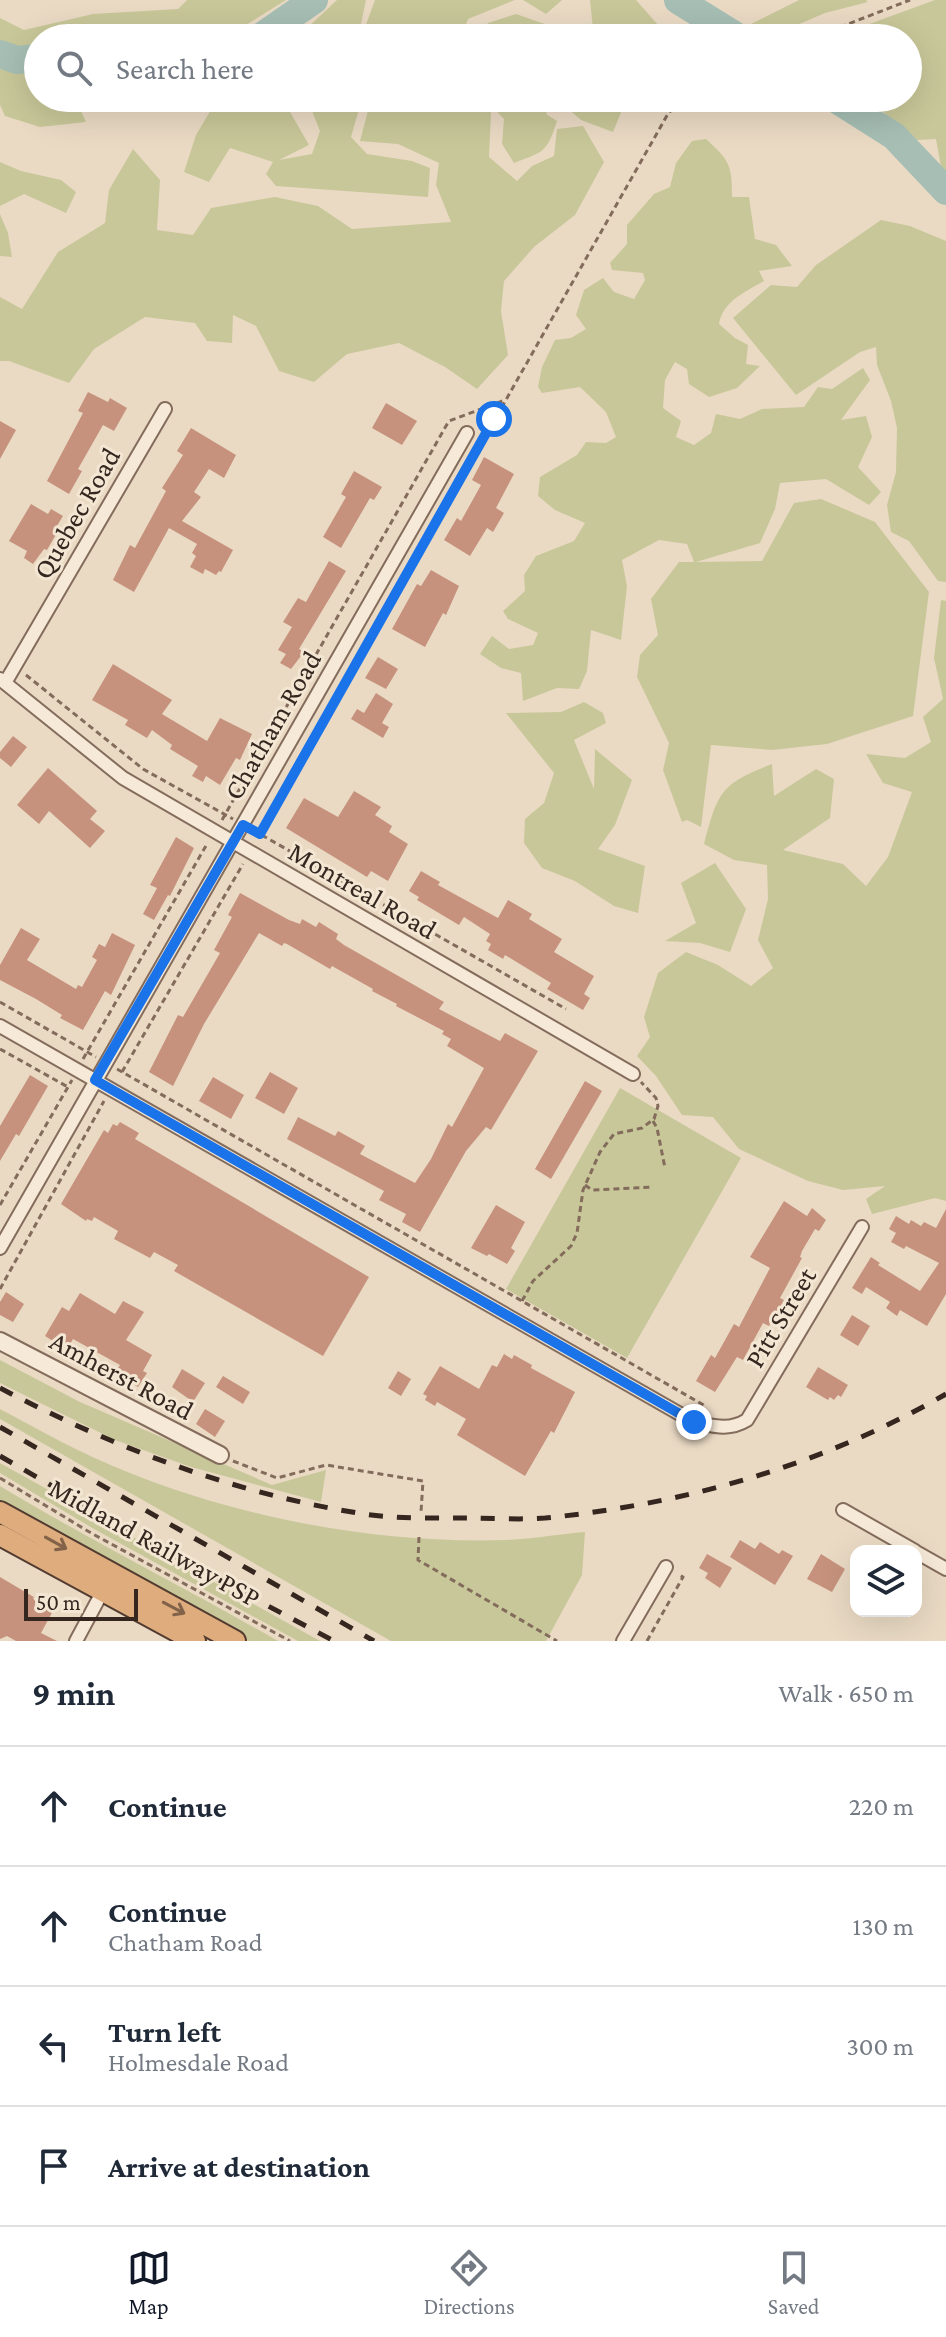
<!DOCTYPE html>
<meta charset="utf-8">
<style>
:root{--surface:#fff;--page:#f6f6f7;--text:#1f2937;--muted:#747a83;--line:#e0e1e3;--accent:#111827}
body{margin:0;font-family:"Crimson Pro",serif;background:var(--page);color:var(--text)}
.controls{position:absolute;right:24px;bottom:24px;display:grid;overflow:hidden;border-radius:16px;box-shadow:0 8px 32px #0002}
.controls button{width:72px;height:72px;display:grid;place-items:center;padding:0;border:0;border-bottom:2px solid var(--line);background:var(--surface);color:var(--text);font:40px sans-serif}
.scale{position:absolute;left:24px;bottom:20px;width:114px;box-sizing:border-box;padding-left:8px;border:4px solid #35271f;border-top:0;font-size:22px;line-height:28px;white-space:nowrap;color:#35271f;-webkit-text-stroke:6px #f3e6d3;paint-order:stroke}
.stop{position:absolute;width:24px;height:24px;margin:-18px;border:6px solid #1a73e8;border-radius:50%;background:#fff}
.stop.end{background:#1a73e8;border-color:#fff;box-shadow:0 2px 8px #0008}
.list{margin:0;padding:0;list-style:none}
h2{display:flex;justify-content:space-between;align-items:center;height:104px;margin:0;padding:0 32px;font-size:34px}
h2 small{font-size:26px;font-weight:400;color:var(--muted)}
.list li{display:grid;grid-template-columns:52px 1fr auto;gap:24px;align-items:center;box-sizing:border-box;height:120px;padding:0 32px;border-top:2px solid var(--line)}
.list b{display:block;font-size:30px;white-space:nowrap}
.list p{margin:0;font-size:26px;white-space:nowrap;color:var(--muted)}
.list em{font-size:26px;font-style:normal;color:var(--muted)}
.icon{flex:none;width:44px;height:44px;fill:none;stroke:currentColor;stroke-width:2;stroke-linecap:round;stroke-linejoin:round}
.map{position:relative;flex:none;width:946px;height:1641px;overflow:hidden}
.search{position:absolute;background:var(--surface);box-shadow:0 8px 32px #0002;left:24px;right:24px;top:24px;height:88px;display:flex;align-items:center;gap:20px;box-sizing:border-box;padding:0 28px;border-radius:44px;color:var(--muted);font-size:30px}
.sheet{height:584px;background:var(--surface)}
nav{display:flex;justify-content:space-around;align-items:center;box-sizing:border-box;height:112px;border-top:2px solid var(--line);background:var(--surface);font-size:22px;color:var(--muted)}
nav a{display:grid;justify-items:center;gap:4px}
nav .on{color:var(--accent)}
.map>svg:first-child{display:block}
.green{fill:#c8c799}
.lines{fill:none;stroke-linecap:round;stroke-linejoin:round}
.river{stroke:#a6beb4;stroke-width:28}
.building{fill:#c6927d}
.minor-casing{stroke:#846c5c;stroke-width:16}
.tertiary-casing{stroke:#846c5c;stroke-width:20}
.trunk-casing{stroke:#523b30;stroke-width:24}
.path{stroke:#846c5c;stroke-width:3;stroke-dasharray:6 4;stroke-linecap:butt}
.minor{stroke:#f6e9d7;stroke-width:12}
.tertiary{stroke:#f6e9d7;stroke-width:16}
.trunk{stroke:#dfac7d;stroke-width:20}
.rail{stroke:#35271f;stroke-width:5;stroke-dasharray:14 14;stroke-linecap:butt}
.oneway{stroke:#826349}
.route{stroke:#1a73e8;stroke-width:10}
.labels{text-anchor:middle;stroke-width:6;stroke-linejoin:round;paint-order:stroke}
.street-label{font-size:28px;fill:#35271f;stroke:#f3e6d3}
</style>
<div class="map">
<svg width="946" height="1641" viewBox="0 0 946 1641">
<rect width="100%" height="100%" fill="#eadac4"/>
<path class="green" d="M187,0H286L246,25L172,38H38V52H33L0,43V18L24,30L93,14L178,9Z
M337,0H366L358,38H293L305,30Z
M375,0H515L468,19L460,38H369L364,30Z
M523,0H562L546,14Z
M590,0H636L659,26L677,35V38H594Z
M799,0H866L868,2L825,13L767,38H760L749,25Z
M935,0H946V173L941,167L936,139L917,140L896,125L870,98H908V38H831Z
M516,14L562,30L565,38H478L488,23Z
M0,59L38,70V98H75L86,122L40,127L5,116L0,105Z
M134,98H195L176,112Z
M218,98H299L290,112L309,145L279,160L312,154L320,131L308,101L311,98H367L360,106L351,137L367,154L412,161L430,168L428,197L276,186L266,174L273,162L230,148L209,182L184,172L196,135Z
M379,98H473L491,113L489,157L517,181L532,166L554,156L557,129L583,126L604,162L575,215L534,247L504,281L501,311L508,355L477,389L445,367L399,343L347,354L314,382L279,371L256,326L233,315L232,343L207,341L195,323L145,317L94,349L69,383L9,361H0V297L22,309L58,252L105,223L109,190L133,149L160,180L157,230L193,235L211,208L275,197L318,206L352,229L451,222L436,185L439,163L398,144L360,141L369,107Z
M484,98H553L546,114L557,121C547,153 543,152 514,163L502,144L504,119Z
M569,98H634L624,105L613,132L581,120L565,106Z
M706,139C730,161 732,165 732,197H749L755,239L776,245L792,266L759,271L764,281C745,292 723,301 719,324L735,338L748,345L746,364L760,366L737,388L709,397L689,384L687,369L675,362L665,380L663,408L681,421L676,437L694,445L711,433L716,414L740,419L762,409L804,407L818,387L832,389L863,368L870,380L841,420L866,416L872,437L858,467L881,492L869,505L826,479L780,483L775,509L760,543L696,562L762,561L794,503L821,499L875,522L929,592L913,716L827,744L772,750L711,745L701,827L687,820L682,822L663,770L669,743L637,677L640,655L658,635L651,599L679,562H694L687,544L659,540L622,560L627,586L621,640L591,630L587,671L579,689L557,688L523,701L521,673L501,668L480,654L492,636L509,649L533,645L538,633L508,619L503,611L525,591L524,575L536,556L574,541L585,523L555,510L538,496L540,477L577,455L586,442L606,443L616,437L606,412L580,387L542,393L538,387L542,367L555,340L571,338L586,329L576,315L584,290L603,278L614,292L634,299L645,280L643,273L612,270L610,263L627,244V225L654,194L670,187L676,163L692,141Z
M0,162L21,171L61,180L76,192L66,213L24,194L0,206Z
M0,214L8,233L12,257L0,256Z
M881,220L910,226L946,241V582L938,581L909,541L891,532L887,505L896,472L897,428L891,401L877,365L876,347L860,352L796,395L733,318L771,285L797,287L816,265Z
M941,600L946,601V1201L935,1198L872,1214L866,1199L885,1186L843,1190L808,1181L739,1149L713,1117L682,1115L656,1076L637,1056L650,1037L644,1017L658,973L686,952L718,965L751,986L773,968L758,940L768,899L767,865L734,860L704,844C718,792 720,784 772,764L774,796L816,769L834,779L830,818L783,850L843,864L866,886L888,857L912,792L883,783L866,754L905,758L931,742L923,717L943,699L934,658Z
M584,702L603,713L606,723L574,740L594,789L595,749L632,780L615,825L598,849L645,866L638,913L614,906L575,881L542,868L524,843L525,819L544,803L554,773L506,713L561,712Z
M715,863L746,909L730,952L700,943L665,941L696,923L681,883Z
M620,1088L741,1158L627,1358L506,1289Z
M0,1360L80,1402L272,1485L326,1470L321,1502L191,1467L115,1440L0,1383Z
M0,1409C41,1431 82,1454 125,1471C243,1519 379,1544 506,1540C532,1539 559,1534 585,1532L582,1575L546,1641H391L0,1419Z
M0,1463L320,1641H298L94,1529L0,1473Z
M0,1486C91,1541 186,1588 278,1641H249L0,1504Z"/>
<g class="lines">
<path class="river" d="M678,0L739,38
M259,38L314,0
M0,54L17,60L38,58
M834,98L894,136L946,191"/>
</g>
<path class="building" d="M88,392L108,402L110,398L127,408L114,431L103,425L78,469L82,471L69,494L47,481L83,413L78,411Z
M386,403L417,421L402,445L372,428Z
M0,421L16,430L0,459Z
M191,428L236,455L224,478L209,469L194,492L201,497L182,521L233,550L221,572L219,571L216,575L205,569L203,574L190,567L196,556L192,553L197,544L169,528L134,592L113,580L130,545L135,548L166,491L162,488L183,455L177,451Z
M484,457L514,474L496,508L504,513L493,532L487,528L470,556L444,540L457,518L461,521L481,485L472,480Z
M354,471L382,487L374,500L370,498L341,548L323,537L346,497L341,494Z
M31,504L48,514L51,509L63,516L55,529L58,531L47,550L44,549L33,564L24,558L27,551L9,541Z
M329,561L346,571L299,649L304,652L291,669L280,663L286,654L278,650L292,627L283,622L298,598L306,602Z
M431,570L459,586L446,615L443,613L425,647L392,629L417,584L421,586Z
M378,657L398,669L386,689L365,678Z
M113,664L172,700L162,714L207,741L220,718L252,734L240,760L236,758L220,785L206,776L203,782L192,776L198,766L170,749L172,745L152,730L147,738L125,725L128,720L92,700Z
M376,693L393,704L382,723L389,727L383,738L351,719L357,709L364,713Z
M13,736L27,747L11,767L0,758V752Z
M48,768L97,811L90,819L105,831L90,848L49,811L39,824L17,805Z
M354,791L381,807L375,815L392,826L389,832L408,844L388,881L371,871L367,877L286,828L304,798L338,817Z
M176,837L194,848L170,896L168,895L154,920L143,914L157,888L150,885Z
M421,871L440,882L438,885L498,918L508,900L532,914L529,919L562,939L554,952L594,976L584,994L590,998L583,1010L547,989L551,983L505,955L503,959L488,950L491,944L486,941L490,934L464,917L459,925L417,900L419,897L409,891Z
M240,893L289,920L300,924L302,919L316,927L319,922L338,934L336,939L344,945L444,1002L439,1009L500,1041L505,1033L538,1051L491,1130L486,1127L466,1151L420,1232L402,1222L406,1214L379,1200L384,1191L287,1139L298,1117L335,1136L338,1131L365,1146L360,1154L415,1183L431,1159L448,1124L452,1127L484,1068L447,1046L451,1039L442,1034L444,1031L396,1006L397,1004L372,991L373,989L332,966L330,969L287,944L284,943L282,946L259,933L204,1024L173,1086L149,1072L178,1015L183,1017L220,953L214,950L232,917L228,915Z
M21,928L40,939L27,960L76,989L78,985L82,987L97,960L92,957L99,944L105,947L112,933L135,945L111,995L105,991L83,1030L60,1018L62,1015L36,999L0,980V965Z
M270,1072L298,1088L284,1114L255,1098Z
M30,1075L48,1086L19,1136L16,1134L0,1161V1126Z
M213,1077L244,1095L231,1119L199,1101Z
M585,1081L602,1091L551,1179L535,1169Z
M120,1122L139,1133L135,1139L369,1277L323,1356L174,1271L178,1265L154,1252L150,1258L114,1239L118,1231L94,1217L92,1221L87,1219L86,1221L61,1204L104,1130L108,1133L113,1124L117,1126Z
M784,1201L807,1216L812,1208L826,1220L819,1231L815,1229L802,1251L800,1257L802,1258L780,1298L784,1300L769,1326L763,1323L743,1360L737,1357L715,1392L696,1381L711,1355L715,1358L734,1324L739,1327L770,1268L750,1257Z
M496,1205L525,1222L511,1248L515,1251L507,1264L489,1254L487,1256L471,1248Z
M946,1209V1294L927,1326L900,1310L897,1316L886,1308L890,1302L866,1287L862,1294L852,1288L871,1257L880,1263L878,1265L920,1291L939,1263L906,1246L904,1249L891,1242L896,1233L889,1229L896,1216L909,1224L911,1220L921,1226L924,1222L936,1228Z
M6,1292L24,1304L13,1322L0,1315V1302Z
M80,1293L115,1314L123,1301L144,1312L126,1340L152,1355L143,1371L147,1373L138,1387L115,1373L120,1365L73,1339L67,1350L45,1336L62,1307L69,1311Z
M852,1315L870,1326L858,1346L840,1335Z
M504,1354L512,1359L514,1355L532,1365L531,1368L575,1392L554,1433L551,1431L525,1476L457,1435L466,1419L437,1402L435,1406L425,1400L427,1396L423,1394L440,1366L479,1389L492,1365L497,1367Z
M818,1367L848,1385L841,1397L838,1395L834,1400L830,1397L828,1400L806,1387Z
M182,1369L205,1383L193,1402L172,1387Z
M398,1371L411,1379L401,1396L388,1388Z
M223,1376L250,1392L243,1404L216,1387Z
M205,1409L225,1421L215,1437L196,1424Z
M740,1540L755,1549L760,1542L779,1554L782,1550L793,1556L775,1585L730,1557Z
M707,1554L732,1568L720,1588L705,1578L708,1573L699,1568Z
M821,1554L845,1569L832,1592L807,1579Z
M0,1577L54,1609L41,1633L57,1641H16L7,1636L0,1639Z"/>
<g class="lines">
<defs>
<path id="minor" d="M0,679L123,778L633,1074
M5,683L165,409
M0,1026L694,1422C714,1426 729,1431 747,1420L862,1227
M0,1248L467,433
M843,1510L915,1551
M916,1552L946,1569
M76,1641L105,1587
M623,1641L666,1567"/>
<path id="tertiary" d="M0,1341L220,1455"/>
<path id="trunk" d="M0,1512L235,1641
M0,1535L195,1641"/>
</defs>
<use href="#minor" class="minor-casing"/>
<use href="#tertiary" class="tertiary-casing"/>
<use href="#trunk" class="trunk-casing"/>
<path class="path" d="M812,38L910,0
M26,675L143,769L233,819
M222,820L446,426L449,421L505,400
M253,830L566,1009
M260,834L669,112L692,98
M0,1002L96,1057
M0,1049L68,1087
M83,1059L207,844
M117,1069L707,1407
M122,1072L243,864
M653,1121L657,1128L665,1168
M585,1185L592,1190L652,1187
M0,1205L72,1080
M0,1289L104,1101
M522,1301L533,1281L571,1246L577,1233L583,1190L600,1152L614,1134L642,1128L654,1119L658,1106L656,1098L641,1082
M233,1461L277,1478L326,1465L423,1481L421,1512
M0,1478L91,1533L290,1641
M419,1537L418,1560L557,1641
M647,1641L683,1577L678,1574"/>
<use href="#minor" class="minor"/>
<use href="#tertiary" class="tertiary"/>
<use href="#trunk" class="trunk"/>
<path class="rail" d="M0,1388C113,1447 232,1493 358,1513C393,1519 431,1518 467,1518C492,1518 519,1520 545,1518C686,1504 823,1465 946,1394
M0,1427L374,1641
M0,1456L174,1556L334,1641"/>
</g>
<defs><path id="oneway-shaft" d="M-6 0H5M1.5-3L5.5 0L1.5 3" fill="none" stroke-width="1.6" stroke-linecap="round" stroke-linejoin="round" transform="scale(2)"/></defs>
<g class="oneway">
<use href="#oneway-shaft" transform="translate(56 1543) rotate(29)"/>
<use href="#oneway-shaft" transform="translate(174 1608) rotate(28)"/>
</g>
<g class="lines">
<path class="route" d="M494,419L260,834L243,825L95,1080L694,1422"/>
</g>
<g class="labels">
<g class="street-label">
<text transform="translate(76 513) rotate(-60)" y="10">Quebec Road</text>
<text transform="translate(272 725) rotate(-60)" y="10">Chatham Road</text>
<text transform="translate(363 890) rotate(30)" y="10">Montreal Road</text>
<text transform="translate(780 1317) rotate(-59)" y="10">Pitt Street</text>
<text transform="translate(122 1375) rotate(28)" y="10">Amherst Road</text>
<text transform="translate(155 1542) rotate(29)" y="10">Midland Railway PSP</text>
</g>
</g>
</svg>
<div class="controls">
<button><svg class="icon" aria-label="layers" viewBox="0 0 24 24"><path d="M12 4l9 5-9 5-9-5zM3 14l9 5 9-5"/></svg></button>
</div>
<div class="scale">50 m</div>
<div class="stop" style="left:494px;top:419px"></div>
<div class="stop end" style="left:694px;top:1422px"></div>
<div class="search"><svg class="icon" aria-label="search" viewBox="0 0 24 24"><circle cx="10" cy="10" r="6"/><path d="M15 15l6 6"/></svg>Search here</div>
</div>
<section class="sheet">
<h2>9 min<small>Walk · 650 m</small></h2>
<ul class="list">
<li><svg class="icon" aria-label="ahead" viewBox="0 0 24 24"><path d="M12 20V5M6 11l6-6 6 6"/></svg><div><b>Continue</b></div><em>220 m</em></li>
<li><svg class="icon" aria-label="ahead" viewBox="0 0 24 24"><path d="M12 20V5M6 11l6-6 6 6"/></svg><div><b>Continue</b><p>Chatham Road</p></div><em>130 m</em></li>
<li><svg class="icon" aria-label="left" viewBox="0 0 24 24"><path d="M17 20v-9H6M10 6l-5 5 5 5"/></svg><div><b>Turn left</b><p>Holmesdale Road</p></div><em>300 m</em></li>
<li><svg class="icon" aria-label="arrive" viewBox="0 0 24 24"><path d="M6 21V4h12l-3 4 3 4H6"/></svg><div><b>Arrive at destination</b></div></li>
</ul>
</section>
<nav>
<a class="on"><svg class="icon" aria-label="map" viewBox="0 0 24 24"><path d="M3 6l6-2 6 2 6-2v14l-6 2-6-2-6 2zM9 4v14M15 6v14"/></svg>Map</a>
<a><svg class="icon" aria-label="directions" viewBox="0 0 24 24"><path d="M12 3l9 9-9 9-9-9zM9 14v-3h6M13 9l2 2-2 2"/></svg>Directions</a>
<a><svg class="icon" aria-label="saved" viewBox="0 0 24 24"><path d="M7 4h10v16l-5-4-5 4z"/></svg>Saved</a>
</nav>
